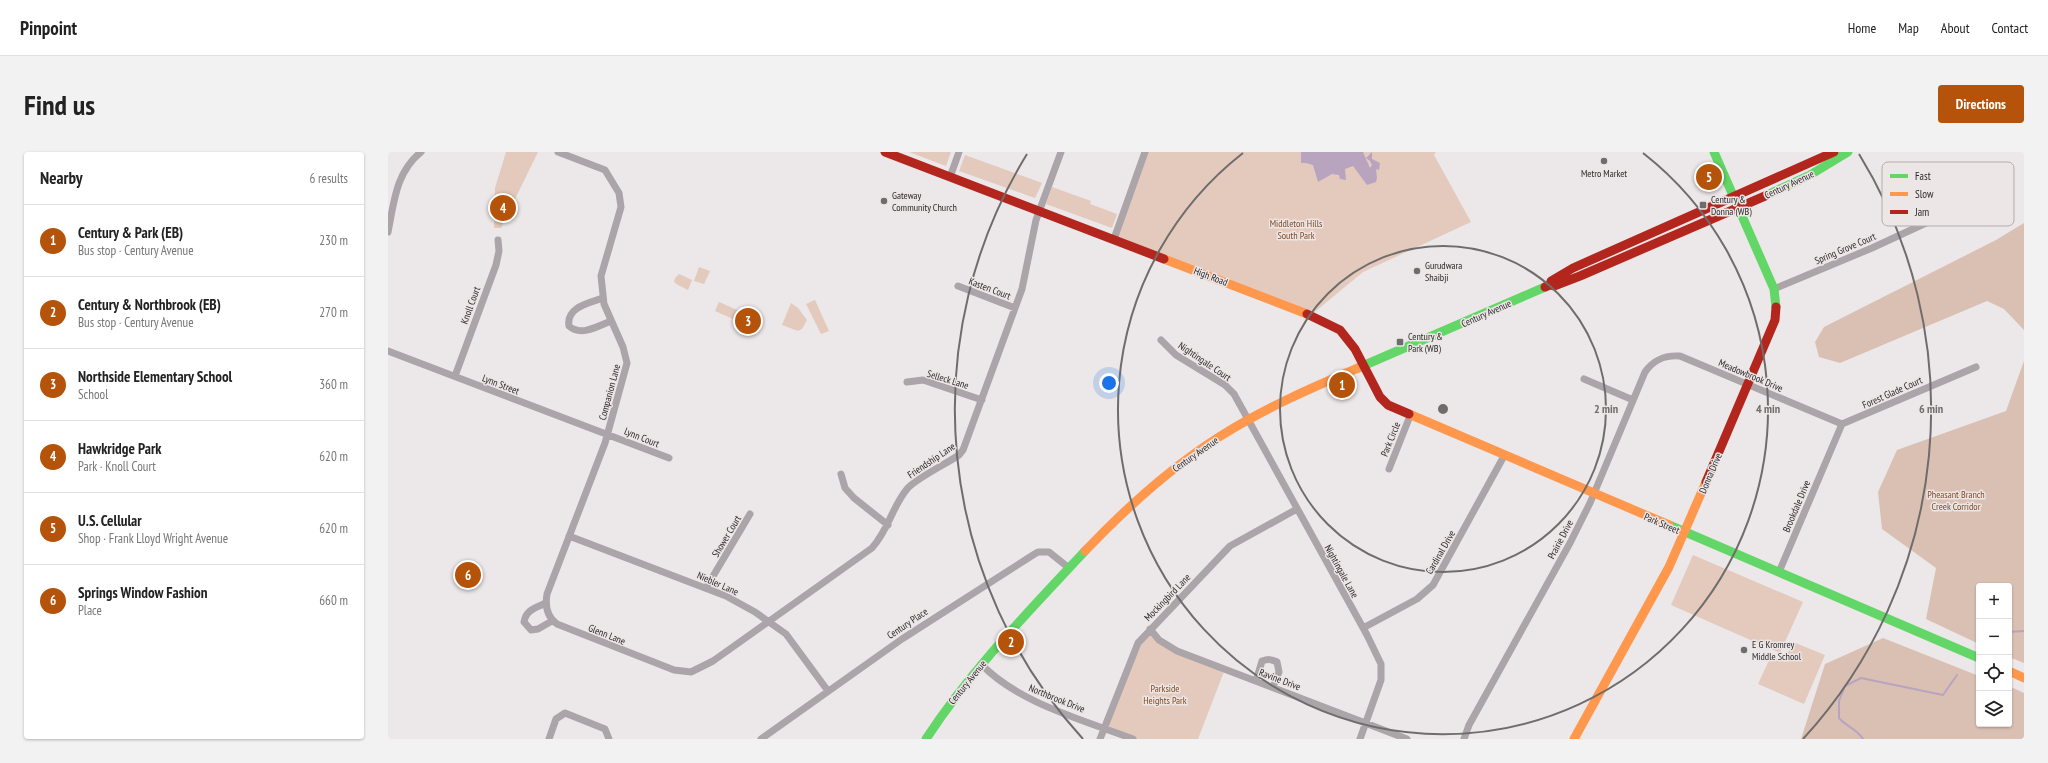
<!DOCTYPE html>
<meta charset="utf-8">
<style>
:root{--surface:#fff;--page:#f2f2f2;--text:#222;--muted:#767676;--line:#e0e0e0;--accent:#b45309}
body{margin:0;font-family:"PT Sans Narrow",sans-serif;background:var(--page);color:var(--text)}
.controls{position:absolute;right:12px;bottom:12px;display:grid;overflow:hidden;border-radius:4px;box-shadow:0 1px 3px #0004}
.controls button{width:36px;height:36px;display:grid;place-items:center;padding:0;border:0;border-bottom:1px solid var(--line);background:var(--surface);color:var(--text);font:20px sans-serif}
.you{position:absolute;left:721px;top:231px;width:14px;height:14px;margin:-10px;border:3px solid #fff;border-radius:50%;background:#1a73e8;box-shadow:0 0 0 6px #1a73e833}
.badge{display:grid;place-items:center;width:26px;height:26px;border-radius:50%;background:var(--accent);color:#fff;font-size:13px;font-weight:700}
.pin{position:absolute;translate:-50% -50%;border:2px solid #fff;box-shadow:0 1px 4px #0006}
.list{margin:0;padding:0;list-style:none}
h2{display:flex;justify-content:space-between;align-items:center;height:52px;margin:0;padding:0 16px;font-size:17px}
h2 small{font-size:13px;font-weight:400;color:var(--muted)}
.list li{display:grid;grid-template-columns:26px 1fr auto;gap:12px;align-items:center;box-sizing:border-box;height:72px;padding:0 16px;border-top:1px solid var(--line)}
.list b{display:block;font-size:15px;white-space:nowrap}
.list p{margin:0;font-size:13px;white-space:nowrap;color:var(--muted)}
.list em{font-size:13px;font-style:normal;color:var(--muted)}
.icon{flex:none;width:22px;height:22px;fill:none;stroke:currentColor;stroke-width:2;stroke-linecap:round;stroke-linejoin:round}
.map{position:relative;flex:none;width:1636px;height:587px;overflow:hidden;border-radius:4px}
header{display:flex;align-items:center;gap:24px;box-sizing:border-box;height:56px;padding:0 20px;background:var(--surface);border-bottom:1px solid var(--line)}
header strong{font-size:19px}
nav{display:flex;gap:22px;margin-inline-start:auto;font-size:14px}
.intro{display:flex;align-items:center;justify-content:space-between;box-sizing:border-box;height:96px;padding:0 24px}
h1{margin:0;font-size:28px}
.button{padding:10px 18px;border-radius:4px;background:var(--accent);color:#fff;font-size:14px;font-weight:700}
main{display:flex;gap:24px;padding:0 24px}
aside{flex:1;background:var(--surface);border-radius:4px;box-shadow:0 1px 3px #0004}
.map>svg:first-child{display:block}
.green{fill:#e3cabd}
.forest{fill:#dac0b3}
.water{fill:#b8a4bf}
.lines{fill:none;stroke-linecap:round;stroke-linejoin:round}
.stream{stroke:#b8a4bf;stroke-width:2}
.street{stroke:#aba4a8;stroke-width:7}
.fast{stroke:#63d668;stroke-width:9}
.slow{stroke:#ff974d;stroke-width:9}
.jam{stroke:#b3261e;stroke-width:9}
.ring{fill:none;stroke:#6f6c6c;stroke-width:2}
.poi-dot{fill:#6f6c6c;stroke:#ede6e7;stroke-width:1.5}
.labels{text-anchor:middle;stroke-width:3;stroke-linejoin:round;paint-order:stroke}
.poi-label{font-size:10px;fill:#2c292a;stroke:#ede6e7;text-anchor:start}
.street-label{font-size:10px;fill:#2c292a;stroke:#ede6e7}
.park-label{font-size:10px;fill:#7f4820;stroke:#ede6e7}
.key{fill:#ede6e7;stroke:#b3adae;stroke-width:1}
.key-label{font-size:11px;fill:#2c292a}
.centre{fill:#6f6c6c;stroke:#ede6e7;stroke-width:2}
.ring-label{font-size:12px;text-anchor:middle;font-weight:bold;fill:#6f6c6c;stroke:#ede6e7;stroke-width:3;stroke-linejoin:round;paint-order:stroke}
</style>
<header>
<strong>Pinpoint</strong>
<nav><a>Home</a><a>Map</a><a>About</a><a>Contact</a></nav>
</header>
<div class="intro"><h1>Find us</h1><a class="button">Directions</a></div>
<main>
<aside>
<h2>Nearby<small>6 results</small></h2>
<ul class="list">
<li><span class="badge">1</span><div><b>Century &amp; Park (EB)</b><p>Bus stop · Century Avenue</p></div><em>230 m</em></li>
<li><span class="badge">2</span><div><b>Century &amp; Northbrook (EB)</b><p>Bus stop · Century Avenue</p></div><em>270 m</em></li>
<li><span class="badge">3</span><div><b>Northside Elementary School</b><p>School</p></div><em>360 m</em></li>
<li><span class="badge">4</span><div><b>Hawkridge Park</b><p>Park · Knoll Court</p></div><em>620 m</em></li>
<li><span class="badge">5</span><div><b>U.S. Cellular</b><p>Shop · Frank Lloyd Wright Avenue</p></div><em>620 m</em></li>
<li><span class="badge">6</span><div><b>Springs Window Fashion</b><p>Place</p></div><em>660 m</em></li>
</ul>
</aside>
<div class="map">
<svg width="1636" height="587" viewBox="0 0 1636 587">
<rect width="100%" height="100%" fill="#ece7e8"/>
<path class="green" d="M118,0H150L113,76H106L107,36Z
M521,0H563L558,14Z
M757,0H1048L1046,3L1083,70L975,120L923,163L726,87Z
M577,3L654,31L647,46L571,19Z
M664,35L703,49L702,52L729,62L724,76L658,52Z
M311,115L322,119L316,132L306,129Z
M291,122L304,128L300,138L290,133L286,130L287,126Z
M427,148L441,179L433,182L418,152Z
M331,150L363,164L359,173L327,159Z
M403,151L410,156L419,168L414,177L410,179L394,173Z
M1305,403L1415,450L1392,501L1283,453Z
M762,477L771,488L837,517L810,587H745L716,576L739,514Z
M1405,490L1437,503L1416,552L1370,532L1383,504L1396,509Z"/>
<path class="forest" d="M1636,71V178L1616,157L1599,149L1452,211L1431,205L1427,190L1436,175L1608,88Z
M1636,209V511L1621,505V434H1591V492L1538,467L1548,416L1494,377L1490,340L1509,298L1618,259Z
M1495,486L1591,524V572H1621V534L1636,541V587H1413L1437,512Z"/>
<path class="water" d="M913,0H975L982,16L984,13L982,9L978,6L984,0V7L992,11L991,18L988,17L989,26L988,30L979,33L965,14L957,17L958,28L952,27L951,23L944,22L930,30L925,13L918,11H913Z"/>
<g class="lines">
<path class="stream" d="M1621,480L1636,479
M1475,587C1469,577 1459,575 1451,566V549L1457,534L1473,526L1555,543L1569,523"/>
<path class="street" d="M170,0L217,18L231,41L233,55L213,124L216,152L235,195L239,211L217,291L159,442C157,454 159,465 169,472L286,518L303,520L325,509L484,396C501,377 504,355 519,337C527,327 558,312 571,303L575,298L634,137L648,68L673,0
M562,25L571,0
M0,80C6,50 8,20 33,0
M726,87L757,0
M570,134L627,156
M1386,137L1484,96L1579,52
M215,146C201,151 178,155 181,174C193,185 210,174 223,169
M773,188L788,203L837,233L846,242L979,483L993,512V528L972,587
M0,199L281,306
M67,224L108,113L111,99L110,88
M1196,227L1245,248
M519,230L535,228L594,248
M1001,317L1022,264
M453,322L457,336L466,346L500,373
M181,384L338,444L367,460L398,482L440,539
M1391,420L1454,272L1588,215
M318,436L362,362
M158,451C147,456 138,458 136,470L143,478L150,477L164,469
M975,476L1029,447L1045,433L1116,304
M762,477L771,488L789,499L1019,587
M593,512C630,551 696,568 745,587
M868,529L874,509C880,507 883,507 889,510L891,520L885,535
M161,587L168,567L177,561L217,577L221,587
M373,587L514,487L645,403L650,400H661L681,416
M712,587L750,491L842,394L909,357
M1076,587L1081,573L1182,391L1202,351L1257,220C1266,207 1277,203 1292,204L1454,272"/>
<path class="fast" d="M1326,0L1386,137L1388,155
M1377,44L1422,23L1460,0
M970,216L1157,135
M1281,373L1591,506
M538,587C583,518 641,459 697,399"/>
<path class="slow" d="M776,107L919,162
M1021,262L1281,373
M697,399C738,356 782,316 831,285C875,257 923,236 970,216
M1621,519L1636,526
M1186,587L1281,415L1318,330"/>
<path class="jam" d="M497,0L776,107
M1162,133L1163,129L1185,116L1446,0
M1157,135L1162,133L1166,134L1192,124L1377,44
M919,162L952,178L967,197L992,245L1000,253L1021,262
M1318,330L1387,168L1388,155"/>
</g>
<g class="ring">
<circle cx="1055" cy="257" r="163"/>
<path d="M1255 1A325 325 0 1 1 855 1"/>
<path d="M695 587A488 488 0 0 1 639 2M1471 2A488 488 0 0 1 1415 587"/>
</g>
<g class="poi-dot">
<circle cx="1216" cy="9" r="4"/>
<circle cx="496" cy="49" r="4"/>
<rect x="1311" y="49" width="8" height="8" rx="2"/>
<circle cx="1029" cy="119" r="4"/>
<rect x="1008" y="186" width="8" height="8" rx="2"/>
<circle cx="1356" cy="498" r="4"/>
</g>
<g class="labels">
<g class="poi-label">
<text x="1216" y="25" text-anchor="middle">Metro Market</text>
<text x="504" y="47">Gateway<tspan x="504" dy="12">Community Church</tspan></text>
<text x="1323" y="51">Century &amp;<tspan x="1323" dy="12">Donna (WB)</tspan></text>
<text x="1037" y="117">Gurudwara<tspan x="1037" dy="12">Shaibji</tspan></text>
<text x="1020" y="188">Century &amp;<tspan x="1020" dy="12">Park (WB)</tspan></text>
<text x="1364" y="496">E G Kromrey<tspan x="1364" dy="12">Middle School</tspan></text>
</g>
<g class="street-label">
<text transform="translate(1401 32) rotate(-25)" y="4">Century Avenue</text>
<text transform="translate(1457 96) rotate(-23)" y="4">Spring Grove Court</text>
<text transform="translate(823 124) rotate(21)" y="4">High Road</text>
<text transform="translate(602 136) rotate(21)" y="4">Kasten Court</text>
<text transform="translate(82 153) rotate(-70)" y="4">Knoll Court</text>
<text transform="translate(1098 161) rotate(-24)" y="4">Century Avenue</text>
<text transform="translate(817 209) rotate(34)" y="4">Nightingale Court</text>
<text transform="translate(1363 223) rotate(23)" y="4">Meadowbrook Drive</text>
<text transform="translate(560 227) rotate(17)" y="4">Selleck Lane</text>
<text transform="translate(113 232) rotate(21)" y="4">Lynn Street</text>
<text transform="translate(221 240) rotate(-75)" y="4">Companion Lane</text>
<text transform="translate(1504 240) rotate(-24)" y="4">Forest Glade Court</text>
<text transform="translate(254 285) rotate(22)" y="4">Lynn Court</text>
<text transform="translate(1002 287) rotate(-68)" y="4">Park Circle</text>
<text transform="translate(807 302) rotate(-35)" y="4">Century Avenue</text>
<text transform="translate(543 308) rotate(-34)" y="4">Friendship Lane</text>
<text transform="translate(1322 321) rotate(-67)" y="4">Donna Drive</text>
<text transform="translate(1408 354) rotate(-67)" y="4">Brookdale Drive</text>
<text transform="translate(1274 371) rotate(23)" y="4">Park Street</text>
<text transform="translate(338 384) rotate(-59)" y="4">Shower Court</text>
<text transform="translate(1172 387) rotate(-62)" y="4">Prairie Drive</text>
<text transform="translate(1052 400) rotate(-60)" y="4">Cardinal Drive</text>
<text transform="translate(954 419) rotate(61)" y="4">Nightingale Lane</text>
<text transform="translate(330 431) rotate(24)" y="4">Niebler Lane</text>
<text transform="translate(779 445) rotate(-46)" y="4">Mockingbird Lane</text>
<text transform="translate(519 471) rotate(-34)" y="4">Century Place</text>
<text transform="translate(219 482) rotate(22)" y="4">Glenn Lane</text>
<text transform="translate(892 527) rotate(21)" y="4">Ravine Drive</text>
<text transform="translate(579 530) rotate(-51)" y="4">Century Avenue</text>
<text transform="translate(669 546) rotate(22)" y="4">Northbrook Drive</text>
</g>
<g class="park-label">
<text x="908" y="75">Middleton Hills<tspan x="908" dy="12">South Park</tspan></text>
<text x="1568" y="346">Pheasant Branch<tspan x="1568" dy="12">Creek Corridor</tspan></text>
<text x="777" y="540">Parkside<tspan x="777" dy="12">Heights Park</tspan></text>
</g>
</g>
<rect x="1494" y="10" width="132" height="64" rx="6" class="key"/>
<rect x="1502" y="22" width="18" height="4" fill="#63d668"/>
<rect x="1502" y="40" width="18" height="4" fill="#ff974d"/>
<rect x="1502" y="58" width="18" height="4" fill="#b3261e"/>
<g class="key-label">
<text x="1527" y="28">Fast</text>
<text x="1527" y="46">Slow</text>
<text x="1527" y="64">Jam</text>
</g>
<circle cx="1055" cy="257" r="6" class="centre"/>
<g class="ring-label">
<text x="1218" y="261">2 min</text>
<text x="1380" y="261">4 min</text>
<text x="1543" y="261">6 min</text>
</g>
</svg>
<div class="controls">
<button>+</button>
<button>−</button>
<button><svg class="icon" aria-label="locate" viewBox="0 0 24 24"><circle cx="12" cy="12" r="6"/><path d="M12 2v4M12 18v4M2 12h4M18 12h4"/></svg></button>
<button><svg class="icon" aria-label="layers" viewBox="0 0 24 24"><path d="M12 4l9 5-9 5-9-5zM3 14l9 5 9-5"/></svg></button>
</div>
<div class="you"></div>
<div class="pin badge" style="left:954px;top:233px">1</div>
<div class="pin badge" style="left:623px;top:490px">2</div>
<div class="pin badge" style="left:360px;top:169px">3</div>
<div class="pin badge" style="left:115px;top:56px">4</div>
<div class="pin badge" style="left:1321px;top:25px">5</div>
<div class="pin badge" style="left:80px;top:423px">6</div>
</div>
</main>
